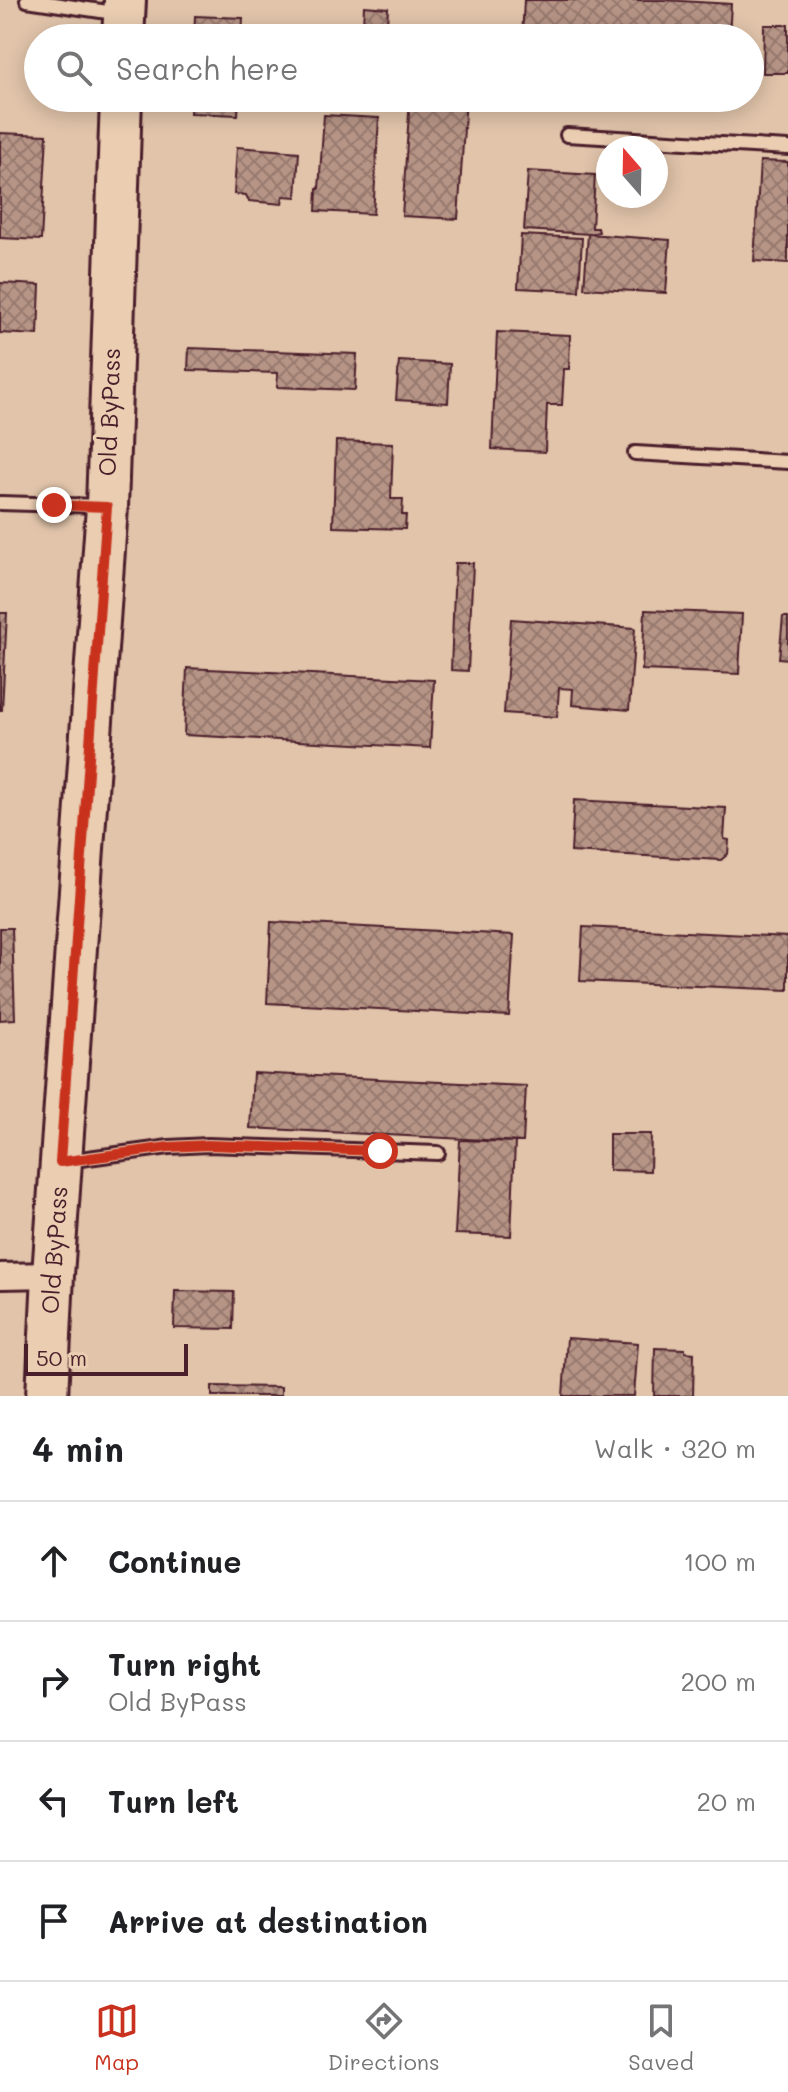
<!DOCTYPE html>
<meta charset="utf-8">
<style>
:root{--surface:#fff;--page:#f2f2f2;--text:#202124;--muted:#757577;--line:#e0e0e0;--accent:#c8321e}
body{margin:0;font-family:Mali,sans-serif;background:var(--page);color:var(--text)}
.compass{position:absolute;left:596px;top:136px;width:72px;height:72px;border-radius:50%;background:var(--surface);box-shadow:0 4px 20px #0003;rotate:340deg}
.scale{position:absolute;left:24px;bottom:20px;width:164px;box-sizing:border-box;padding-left:8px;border:4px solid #4a1f2b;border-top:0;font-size:22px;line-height:28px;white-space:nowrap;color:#4a1f2b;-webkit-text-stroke:6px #ebceb2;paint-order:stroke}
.stop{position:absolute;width:24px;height:24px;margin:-18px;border:6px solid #c8321e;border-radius:50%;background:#fff}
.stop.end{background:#c8321e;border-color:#fff;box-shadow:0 2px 8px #0008}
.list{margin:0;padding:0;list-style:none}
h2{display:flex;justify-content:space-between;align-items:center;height:104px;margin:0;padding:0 32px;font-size:34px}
h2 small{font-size:26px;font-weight:400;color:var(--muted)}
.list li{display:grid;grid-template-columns:52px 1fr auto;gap:24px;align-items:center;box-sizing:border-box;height:120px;padding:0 32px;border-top:2px solid var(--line)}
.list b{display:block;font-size:30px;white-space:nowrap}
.list p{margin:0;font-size:26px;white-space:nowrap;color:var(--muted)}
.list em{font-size:26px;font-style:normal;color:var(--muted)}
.icon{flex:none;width:44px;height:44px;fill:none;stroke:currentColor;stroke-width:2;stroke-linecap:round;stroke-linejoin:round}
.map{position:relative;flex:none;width:788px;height:1396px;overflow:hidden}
.search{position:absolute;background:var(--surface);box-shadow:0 4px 20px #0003;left:24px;right:24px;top:24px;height:88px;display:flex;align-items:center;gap:20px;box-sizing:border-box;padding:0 28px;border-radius:44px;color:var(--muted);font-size:30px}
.sheet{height:584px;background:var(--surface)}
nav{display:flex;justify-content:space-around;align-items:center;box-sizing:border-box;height:112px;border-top:2px solid var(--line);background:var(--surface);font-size:22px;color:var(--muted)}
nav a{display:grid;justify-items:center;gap:4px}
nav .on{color:var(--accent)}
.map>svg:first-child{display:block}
.building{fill:url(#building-cross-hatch);stroke:#4a1f2b;stroke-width:2}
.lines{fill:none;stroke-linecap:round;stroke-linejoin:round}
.service-casing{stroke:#4a1f2b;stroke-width:18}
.minor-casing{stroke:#4a1f2b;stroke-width:30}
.primary-casing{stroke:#4a1f2b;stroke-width:46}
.service{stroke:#ebceb2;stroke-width:12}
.minor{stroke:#ebceb2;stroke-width:24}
.primary{stroke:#ebceb2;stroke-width:40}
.route{stroke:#c8321e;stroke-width:10}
.labels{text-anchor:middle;stroke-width:7;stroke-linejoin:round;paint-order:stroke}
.street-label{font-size:24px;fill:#4a1f2b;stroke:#ebceb2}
</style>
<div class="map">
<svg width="788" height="1396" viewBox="0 0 788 1396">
<defs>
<pattern id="building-cross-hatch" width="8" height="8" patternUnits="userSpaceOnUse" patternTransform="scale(2)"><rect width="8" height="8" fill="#b79586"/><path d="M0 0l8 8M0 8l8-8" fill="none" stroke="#97796e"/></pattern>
</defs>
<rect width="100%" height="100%" fill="#e1c4aa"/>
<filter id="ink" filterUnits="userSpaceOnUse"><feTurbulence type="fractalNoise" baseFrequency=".0125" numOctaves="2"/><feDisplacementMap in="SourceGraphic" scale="16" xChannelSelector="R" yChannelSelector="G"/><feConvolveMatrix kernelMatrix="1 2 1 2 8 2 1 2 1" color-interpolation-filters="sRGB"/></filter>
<g filter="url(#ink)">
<path class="building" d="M524,0H664L731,4L729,38H522Z
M364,6L388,8L387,26L363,24Z
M195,16L243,18L242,38H194Z
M764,25H788V73H763Z
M191,98H239L238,115L190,113Z
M410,98H466L458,219L402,216Z
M324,115L379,118L373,214L316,211L317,189H319Z
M0,133L47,135L41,240L0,238Z
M237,147L299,152L296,197L283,196L282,204L249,201L246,195L234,194Z
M760,161L788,162V263L754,261Z
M528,171L595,175L592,228H598L599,232L590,234L524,230Z
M588,234L670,240L666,293L584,288Z
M521,235L582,238L579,291L518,288Z
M0,283L40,285L38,335L0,333Z
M497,332L570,335L569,369H564L562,405H547L545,452L492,449Z
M189,348L357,354L355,390L277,387L278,373L188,370Z
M399,361L450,364L448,403L396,400Z
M336,441L393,443L391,499H403L402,515H406L405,529L333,527Z
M455,563H473L468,671L451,670Z
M645,610L742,614L739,674L642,670Z
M0,613H7L2,710H0Z
M783,617H788V659L779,658Z
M511,619L635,628L629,710L572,705L573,689L559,688L557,717L504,713Z
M187,668L434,680L430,748L184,735Z
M574,800L726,808L724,839L729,840L728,854L721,860L571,852Z
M271,922L514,935L509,1016L267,1003Z
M583,927L788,937V990L580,981Z
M0,928H12L15,1019L0,1020Z
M253,1073L526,1086L523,1142L250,1128Z
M609,1134H651L650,1171L609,1170Z
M460,1140L515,1142L511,1236L455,1234Z
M175,1291L234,1292L233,1329L174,1328Z
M567,1338L638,1343L634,1396H563Z
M655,1348L685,1349V1352L694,1353L693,1396H654Z
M212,1386L281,1387V1396H212Z"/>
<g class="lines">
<defs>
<path id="service" d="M27,0L121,14
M567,135L788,148
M635,453L788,462
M0,503L100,506
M66,1161L169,1147L208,1145L438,1153"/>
<path id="minor" d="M0,1276L53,1275"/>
<path id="primary" d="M123,38L125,0
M47,1396L53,1275L107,507L121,98"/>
</defs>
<use href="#service" class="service-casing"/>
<use href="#minor" class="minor-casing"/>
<use href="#primary" class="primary-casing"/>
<use href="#service" class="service"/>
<use href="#minor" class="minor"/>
<use href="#primary" class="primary"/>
</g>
</g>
<g class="lines" filter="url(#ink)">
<path class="route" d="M54,505L107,507L60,1162L169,1147L208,1145L380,1151"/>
</g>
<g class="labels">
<g class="street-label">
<text transform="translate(110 412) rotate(-88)" y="8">Old ByPass</text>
<text transform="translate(55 1250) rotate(-86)" y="8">Old ByPass</text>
</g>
</g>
</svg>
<svg class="compass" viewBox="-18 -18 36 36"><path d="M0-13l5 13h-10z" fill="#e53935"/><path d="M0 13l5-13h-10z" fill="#757577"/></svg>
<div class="scale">50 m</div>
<div class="stop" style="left:380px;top:1151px"></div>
<div class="stop end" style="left:54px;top:505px"></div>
<div class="search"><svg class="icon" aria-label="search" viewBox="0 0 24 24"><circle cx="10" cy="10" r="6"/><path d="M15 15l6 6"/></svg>Search here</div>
</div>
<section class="sheet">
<h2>4 min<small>Walk · 320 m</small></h2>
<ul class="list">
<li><svg class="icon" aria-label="ahead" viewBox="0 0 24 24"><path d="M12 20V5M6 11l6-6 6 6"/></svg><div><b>Continue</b></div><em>100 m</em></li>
<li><svg class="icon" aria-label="right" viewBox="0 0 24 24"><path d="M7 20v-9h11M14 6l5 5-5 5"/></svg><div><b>Turn right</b><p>Old ByPass</p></div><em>200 m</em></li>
<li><svg class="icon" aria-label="left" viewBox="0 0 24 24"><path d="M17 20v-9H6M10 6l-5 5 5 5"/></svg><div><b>Turn left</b></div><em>20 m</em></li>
<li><svg class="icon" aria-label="arrive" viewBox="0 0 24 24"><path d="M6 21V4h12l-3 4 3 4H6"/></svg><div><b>Arrive at destination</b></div></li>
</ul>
</section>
<nav>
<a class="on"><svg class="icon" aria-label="map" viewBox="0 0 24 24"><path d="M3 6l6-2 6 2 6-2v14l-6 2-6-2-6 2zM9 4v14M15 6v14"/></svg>Map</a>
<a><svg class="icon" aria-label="directions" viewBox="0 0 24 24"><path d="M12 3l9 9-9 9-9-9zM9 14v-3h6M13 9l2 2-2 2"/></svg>Directions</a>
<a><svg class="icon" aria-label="saved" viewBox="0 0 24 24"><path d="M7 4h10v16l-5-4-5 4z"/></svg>Saved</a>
</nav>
